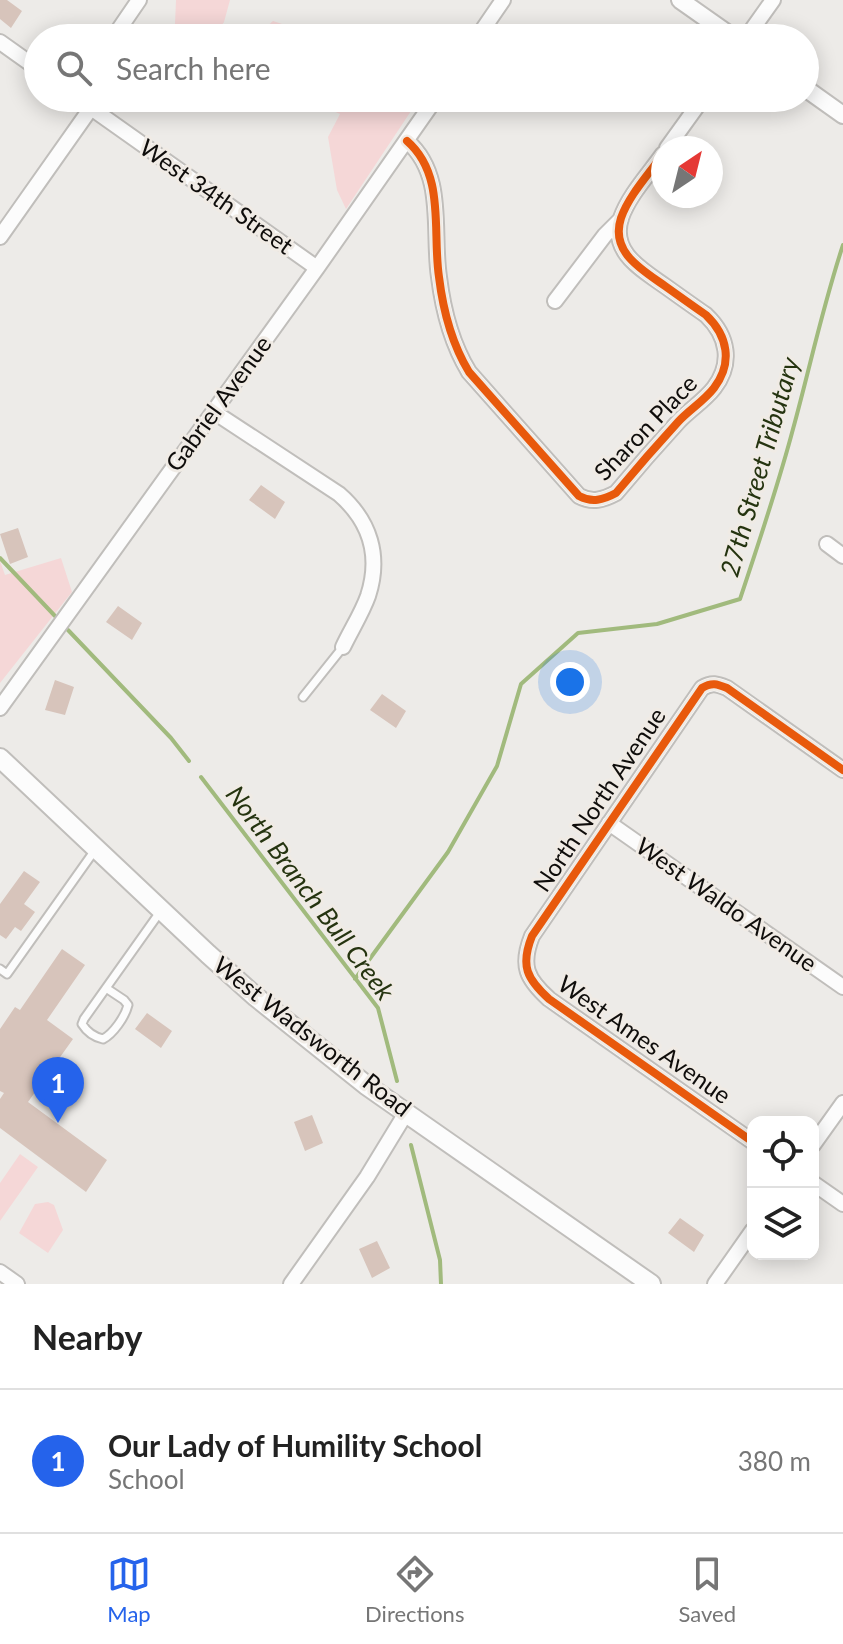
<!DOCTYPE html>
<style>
:root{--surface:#fff;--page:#f6f6f6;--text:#222;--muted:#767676;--line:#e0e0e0;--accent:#2563eb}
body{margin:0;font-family:Lato,sans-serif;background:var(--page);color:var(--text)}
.controls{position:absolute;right:24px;bottom:24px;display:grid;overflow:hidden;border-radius:16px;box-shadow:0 4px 20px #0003}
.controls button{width:72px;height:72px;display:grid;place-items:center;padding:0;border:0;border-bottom:2px solid var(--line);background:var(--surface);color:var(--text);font:40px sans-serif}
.compass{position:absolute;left:651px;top:136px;width:72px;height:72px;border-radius:50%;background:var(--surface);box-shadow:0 4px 20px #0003;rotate:35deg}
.you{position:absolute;left:570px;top:682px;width:28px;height:28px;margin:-20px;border:6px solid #fff;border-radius:50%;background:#1a73e8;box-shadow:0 0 0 12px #1a73e833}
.badge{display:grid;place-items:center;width:52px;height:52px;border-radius:50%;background:var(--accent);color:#fff;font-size:26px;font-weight:700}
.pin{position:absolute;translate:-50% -66px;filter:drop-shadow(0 2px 4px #0008)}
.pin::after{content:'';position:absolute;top:42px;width:28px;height:24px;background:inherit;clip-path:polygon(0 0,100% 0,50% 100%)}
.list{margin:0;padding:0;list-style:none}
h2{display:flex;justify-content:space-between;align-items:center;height:104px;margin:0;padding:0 32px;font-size:34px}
h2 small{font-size:26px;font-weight:400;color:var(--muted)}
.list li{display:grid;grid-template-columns:52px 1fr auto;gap:24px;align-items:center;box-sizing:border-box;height:144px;padding:0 32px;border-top:2px solid var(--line)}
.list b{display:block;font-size:30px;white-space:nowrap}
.list p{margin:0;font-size:26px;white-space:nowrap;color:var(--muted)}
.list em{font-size:26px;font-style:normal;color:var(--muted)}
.icon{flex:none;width:44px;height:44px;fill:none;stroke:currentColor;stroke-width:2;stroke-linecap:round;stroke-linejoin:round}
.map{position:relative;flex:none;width:843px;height:1284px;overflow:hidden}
.search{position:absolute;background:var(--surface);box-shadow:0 4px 20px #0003;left:24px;right:24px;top:24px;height:88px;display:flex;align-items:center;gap:20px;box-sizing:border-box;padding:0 28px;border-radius:44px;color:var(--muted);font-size:30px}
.sheet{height:248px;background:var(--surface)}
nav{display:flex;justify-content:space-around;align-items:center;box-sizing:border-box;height:112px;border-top:2px solid var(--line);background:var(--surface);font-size:22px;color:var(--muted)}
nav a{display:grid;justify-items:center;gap:4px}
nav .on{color:var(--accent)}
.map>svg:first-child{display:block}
.green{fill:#f5d7d7}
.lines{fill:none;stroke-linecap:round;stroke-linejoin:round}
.stream{stroke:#a1ba7d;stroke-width:4}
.building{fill:#d7c4bb}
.service-casing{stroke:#c0bebb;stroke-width:11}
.minor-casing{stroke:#c0bebb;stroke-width:18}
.tertiary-casing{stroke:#c0bebb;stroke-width:20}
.secondary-casing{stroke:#c0bebb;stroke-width:22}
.service{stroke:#fcfcfc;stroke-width:7}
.minor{stroke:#fcfcfc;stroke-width:14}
.tertiary{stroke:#fcfcfc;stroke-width:16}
.secondary{stroke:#fcfcfc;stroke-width:18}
.cycleway-casing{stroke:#f0ebe5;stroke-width:13}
.cycleway{stroke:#e8590c;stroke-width:8}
.labels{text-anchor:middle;stroke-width:6;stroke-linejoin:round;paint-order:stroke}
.street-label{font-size:24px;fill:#0f0d0b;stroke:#f0ebe5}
.water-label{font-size:26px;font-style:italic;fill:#253410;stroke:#f0ebe5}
</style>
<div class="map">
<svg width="843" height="1284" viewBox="0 0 843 1284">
<rect width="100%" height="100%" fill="#edebe8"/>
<path class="green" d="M176,0H230L224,22L213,38H192L175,24Z
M273,21L294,28L360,35L365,38H254Z
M305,98H415L417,102L346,209L337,190L328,137L340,114Z
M61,558L72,592L0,683V561L5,575Z
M20,1154L38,1167L0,1221V1183Z
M48,1202L54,1205L63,1230L48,1253L19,1233L35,1204Z"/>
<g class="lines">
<path class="stream" d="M0,558L55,616
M68,630L171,738L189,761
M201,777L378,1008L397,1081
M355,979L448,852L497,766L521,684L578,633L657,624L740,599C759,542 778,486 793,429C810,367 823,305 843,245
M411,1145L440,1260L441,1284"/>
</g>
<path class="building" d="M0,0H7L22,11L11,28L0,19Z
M261,485L285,502L275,519L249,500Z
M18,528L28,557L10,564L0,534Z
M118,606L142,623L132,640L106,622Z
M55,680L74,687L65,715L45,710Z
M382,694L406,711L396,728L370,710Z
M24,871L40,882L24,904L35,912L21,931L15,927L6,939L0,935V904Z
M62,949L85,965L47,1020L73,1039L28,1102L107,1160L86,1192L0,1128V1099L4,1093L0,1091V1029L15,1007L20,1010Z
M147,1013L172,1031L161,1048L135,1029Z
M312,1115L323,1143L305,1151L294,1122Z
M680,1218L704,1235L694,1252L668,1233Z
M377,1241L390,1268L372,1278L359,1249Z"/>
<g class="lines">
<defs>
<path id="service" d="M303,697L343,647
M0,969L7,974L95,850
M106,988L124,1000L128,1005C125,1017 113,1034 103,1039C94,1037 87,1032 82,1024L84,1019L160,912"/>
<path id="minor" d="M113,38L139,0
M477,38L503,0
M746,38L773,0
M0,42L38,69
M77,98L317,268
M407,141C446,175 432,231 439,277C443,310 452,344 469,372L579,496C592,503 603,500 616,493C636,469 656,446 678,422C689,410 704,401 714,388C733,363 728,336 706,315C693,306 679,296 665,286C641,269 610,252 621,218C629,195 649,174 663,154
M667,148L703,98
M0,237L91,108
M555,301L605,235L621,219
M214,412L339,494C370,521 381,556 368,596C362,613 351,630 343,647
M827,544L843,556
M0,708L317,268L436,98
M609,823L843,987
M753,1142L549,999C527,979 520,966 532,936L702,688C712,682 717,684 727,688L843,770
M813,1145L843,1103
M813,1183L843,1204
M0,1272L17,1284
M291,1284L367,1177L406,1113
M715,1284L753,1230"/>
<path id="tertiary" d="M680,0L734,38
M805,88L843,115"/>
<path id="secondary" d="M0,758L208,954L256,997L366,1085L651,1284"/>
</defs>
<use href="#service" class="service-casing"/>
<use href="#minor" class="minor-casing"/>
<use href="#tertiary" class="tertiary-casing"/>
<use href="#secondary" class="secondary-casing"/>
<use href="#service" class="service"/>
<use href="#minor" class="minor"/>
<use href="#tertiary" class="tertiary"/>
<use href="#secondary" class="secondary"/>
<defs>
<path id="cycleway" d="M407,141C446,175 432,231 439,277C443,310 452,344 469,372L579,496C592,503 603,500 616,493C636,469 656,446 678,422C689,410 704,401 714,388C733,363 728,336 706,315C693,306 679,296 665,286C641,269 610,252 621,218C629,195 649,174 663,154
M753,1142L549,999C527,979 520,966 532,936L702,688C712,682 717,684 727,688L843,770"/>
</defs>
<use href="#cycleway" class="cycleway-casing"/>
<use href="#cycleway" class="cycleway"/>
</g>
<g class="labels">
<g class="street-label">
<text transform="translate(216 197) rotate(35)" y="8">West 34th Street</text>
<text transform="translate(219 404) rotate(-54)" y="8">Gabriel Avenue</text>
<text transform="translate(646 428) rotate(-46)" y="8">Sharon Place</text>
<text transform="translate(600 800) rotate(-56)" y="8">North North Avenue</text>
<text transform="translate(726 905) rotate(35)" y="8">West Waldo Avenue</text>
<text transform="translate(312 1037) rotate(38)" y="8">West Wadsworth Road</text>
<text transform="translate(644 1040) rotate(35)" y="8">West Ames Avenue</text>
</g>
<g class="water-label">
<text transform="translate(760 467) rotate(-74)" y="9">27th Street Tributary</text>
<text transform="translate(310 893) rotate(53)" y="9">North Branch Bull Creek</text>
</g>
</g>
</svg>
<div class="controls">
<button><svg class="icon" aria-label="locate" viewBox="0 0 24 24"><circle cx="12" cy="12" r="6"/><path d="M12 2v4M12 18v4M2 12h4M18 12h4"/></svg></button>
<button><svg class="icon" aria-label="layers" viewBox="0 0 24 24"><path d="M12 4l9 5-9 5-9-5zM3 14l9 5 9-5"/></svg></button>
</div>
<svg class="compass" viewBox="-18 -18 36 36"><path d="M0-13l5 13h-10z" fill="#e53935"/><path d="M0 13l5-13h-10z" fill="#767676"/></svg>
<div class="you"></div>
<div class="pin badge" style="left:58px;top:1123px">1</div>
<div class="search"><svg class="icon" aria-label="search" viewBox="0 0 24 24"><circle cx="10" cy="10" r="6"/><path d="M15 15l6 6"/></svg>Search here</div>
</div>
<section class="sheet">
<h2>Nearby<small></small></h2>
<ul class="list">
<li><span class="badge">1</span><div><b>Our Lady of Humility School</b><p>School</p></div><em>380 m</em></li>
</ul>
</section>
<nav>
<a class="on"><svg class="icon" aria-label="map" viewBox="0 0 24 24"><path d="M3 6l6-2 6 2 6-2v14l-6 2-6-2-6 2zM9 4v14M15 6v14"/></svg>Map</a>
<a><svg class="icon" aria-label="directions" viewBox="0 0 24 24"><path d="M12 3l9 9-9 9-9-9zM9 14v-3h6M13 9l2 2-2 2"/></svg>Directions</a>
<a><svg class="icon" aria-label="saved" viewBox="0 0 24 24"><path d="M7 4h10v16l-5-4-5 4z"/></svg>Saved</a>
</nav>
